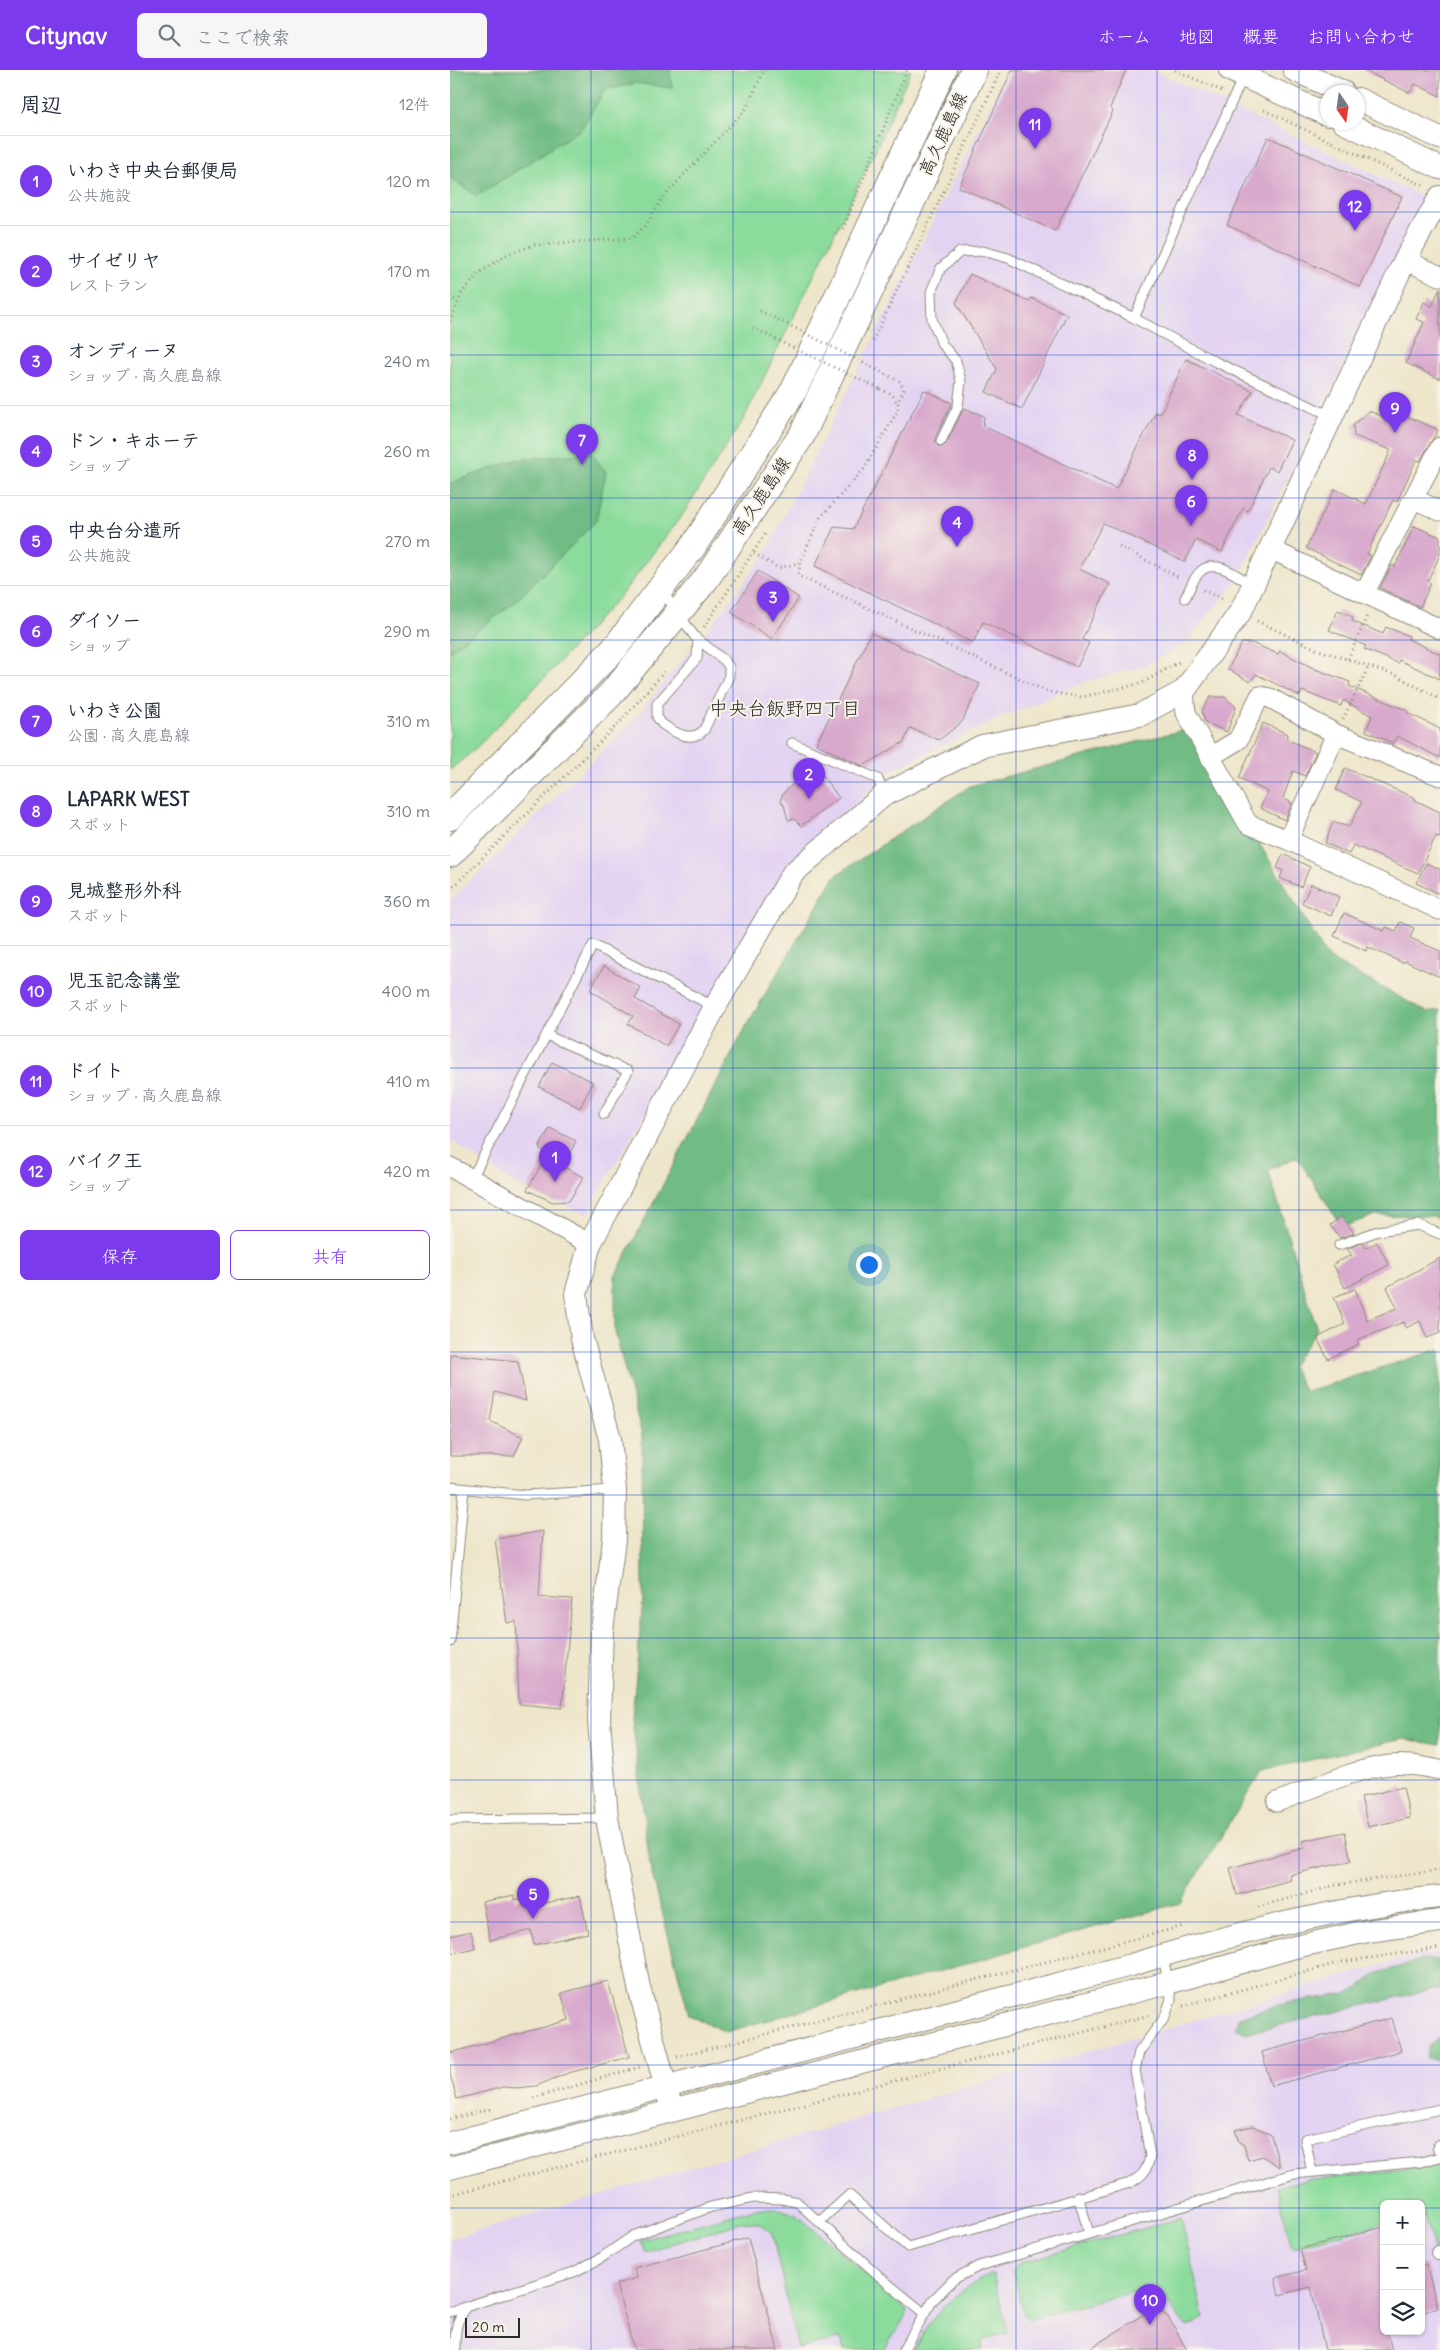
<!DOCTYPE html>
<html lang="ja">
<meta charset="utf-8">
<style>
:root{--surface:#fff;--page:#f6f6f7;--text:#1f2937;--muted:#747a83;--line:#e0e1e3;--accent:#7c3aed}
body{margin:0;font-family:Delius,"Klee One",sans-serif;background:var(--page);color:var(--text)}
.controls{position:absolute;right:15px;bottom:15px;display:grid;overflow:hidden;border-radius:8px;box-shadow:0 1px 4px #0004}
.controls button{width:45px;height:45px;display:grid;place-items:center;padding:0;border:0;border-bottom:1px solid var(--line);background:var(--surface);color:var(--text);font:25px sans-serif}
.compass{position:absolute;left:870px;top:15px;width:45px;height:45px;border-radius:50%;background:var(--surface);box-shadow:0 1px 4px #0004;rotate:167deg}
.scale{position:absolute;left:15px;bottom:12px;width:55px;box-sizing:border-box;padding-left:5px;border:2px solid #2b2b2b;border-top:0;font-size:14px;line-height:18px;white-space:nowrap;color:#2b2b2b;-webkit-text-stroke:4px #f7f3e8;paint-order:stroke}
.you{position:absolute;left:418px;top:1194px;width:18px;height:18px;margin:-12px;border:4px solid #fff;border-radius:50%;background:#1a73e8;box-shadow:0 0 0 8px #1a73e833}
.badge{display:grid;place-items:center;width:32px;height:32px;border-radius:50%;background:var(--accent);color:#fff;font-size:16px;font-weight:700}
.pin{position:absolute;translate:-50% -41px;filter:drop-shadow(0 1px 2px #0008)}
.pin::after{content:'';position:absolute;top:26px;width:18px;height:15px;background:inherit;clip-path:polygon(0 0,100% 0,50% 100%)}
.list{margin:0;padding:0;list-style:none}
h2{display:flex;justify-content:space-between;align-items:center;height:65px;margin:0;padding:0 20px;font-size:21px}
h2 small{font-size:16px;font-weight:400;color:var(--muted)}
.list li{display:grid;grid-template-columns:32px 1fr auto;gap:15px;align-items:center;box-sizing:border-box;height:90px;padding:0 20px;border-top:1px solid var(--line)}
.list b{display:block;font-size:19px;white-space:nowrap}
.list p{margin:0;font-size:16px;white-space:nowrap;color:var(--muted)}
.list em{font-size:16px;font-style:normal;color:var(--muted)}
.actions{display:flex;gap:10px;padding:15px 20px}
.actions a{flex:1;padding:11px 0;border:1px solid var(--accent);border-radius:8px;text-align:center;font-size:18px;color:var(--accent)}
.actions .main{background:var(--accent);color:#fff}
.icon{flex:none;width:28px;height:28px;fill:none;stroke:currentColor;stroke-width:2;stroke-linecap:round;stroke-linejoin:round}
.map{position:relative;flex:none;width:990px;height:2280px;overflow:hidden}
header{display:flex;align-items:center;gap:30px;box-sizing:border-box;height:70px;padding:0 25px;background:var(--accent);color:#fff}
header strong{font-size:24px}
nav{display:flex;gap:28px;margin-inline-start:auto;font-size:18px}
.search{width:350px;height:45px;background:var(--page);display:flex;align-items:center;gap:12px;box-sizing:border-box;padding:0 18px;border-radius:8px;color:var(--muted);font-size:19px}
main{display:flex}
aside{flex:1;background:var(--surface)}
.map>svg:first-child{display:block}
.built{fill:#e3d3f2;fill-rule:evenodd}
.green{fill:#8bdc9c;stroke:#5b8464}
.forest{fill:#70bc84;stroke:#4e7458}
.building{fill:#d8a9cc}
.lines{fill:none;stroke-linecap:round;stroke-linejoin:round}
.service-casing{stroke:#8c887b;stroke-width:11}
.pedestrian-casing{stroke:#8c887b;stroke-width:16}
.minor-casing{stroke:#8c887b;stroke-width:21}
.tertiary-casing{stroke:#8c887b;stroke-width:24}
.secondary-casing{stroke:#8c887b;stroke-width:28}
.path{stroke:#8c887b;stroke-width:3;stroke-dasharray:1 4;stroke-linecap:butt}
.service{stroke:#fff;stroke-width:9}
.pedestrian{stroke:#fff;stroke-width:14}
.minor{stroke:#fff;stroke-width:19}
.tertiary{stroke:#fff;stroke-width:22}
.secondary{stroke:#fff;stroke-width:26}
.path-bridge{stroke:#8c887b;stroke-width:3;stroke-dasharray:1 4;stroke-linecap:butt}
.grid{fill:none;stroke:#1d4ed8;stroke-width:1;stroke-opacity:0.55}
.labels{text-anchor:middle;stroke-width:4;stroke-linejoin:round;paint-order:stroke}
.street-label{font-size:18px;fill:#2b2b2b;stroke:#f7f3e8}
.neighbourhood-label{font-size:19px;fill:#2b2b2b;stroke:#f7f3e8}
</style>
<header>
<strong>Citynav</strong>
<div class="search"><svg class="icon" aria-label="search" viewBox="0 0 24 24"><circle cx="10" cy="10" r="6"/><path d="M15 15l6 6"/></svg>ここで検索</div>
<nav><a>ホーム</a><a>地図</a><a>概要</a><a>お問い合わせ</a></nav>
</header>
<main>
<aside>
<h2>周辺<small>12件</small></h2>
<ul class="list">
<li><span class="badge">1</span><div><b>いわき中央台郵便局</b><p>公共施設</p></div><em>120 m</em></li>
<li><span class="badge">2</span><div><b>サイゼリヤ</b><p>レストラン</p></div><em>170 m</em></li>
<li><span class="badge">3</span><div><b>オンディーヌ</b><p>ショップ · 高久鹿島線</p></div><em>240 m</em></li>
<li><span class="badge">4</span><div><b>ドン・キホーテ</b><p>ショップ</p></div><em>260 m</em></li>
<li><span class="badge">5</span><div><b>中央台分遣所</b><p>公共施設</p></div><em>270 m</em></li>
<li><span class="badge">6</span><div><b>ダイソー</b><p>ショップ</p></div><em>290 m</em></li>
<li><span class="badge">7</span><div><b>いわき公園</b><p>公園 · 高久鹿島線</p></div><em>310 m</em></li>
<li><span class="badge">8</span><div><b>LAPARK WEST</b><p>スポット</p></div><em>310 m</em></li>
<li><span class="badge">9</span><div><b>見城整形外科</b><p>スポット</p></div><em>360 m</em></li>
<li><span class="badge">10</span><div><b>児玉記念講堂</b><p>スポット</p></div><em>400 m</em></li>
<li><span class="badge">11</span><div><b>ドイト</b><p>ショップ · 高久鹿島線</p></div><em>410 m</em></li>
<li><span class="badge">12</span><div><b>バイク王</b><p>ショップ</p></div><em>420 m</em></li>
</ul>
<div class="actions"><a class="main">保存</a><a>共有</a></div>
</aside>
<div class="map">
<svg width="990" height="2280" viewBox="0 0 990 2280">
<rect width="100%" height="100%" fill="#f7f3e8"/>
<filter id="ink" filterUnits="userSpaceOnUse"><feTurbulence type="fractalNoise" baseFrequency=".02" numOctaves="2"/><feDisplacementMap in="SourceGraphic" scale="10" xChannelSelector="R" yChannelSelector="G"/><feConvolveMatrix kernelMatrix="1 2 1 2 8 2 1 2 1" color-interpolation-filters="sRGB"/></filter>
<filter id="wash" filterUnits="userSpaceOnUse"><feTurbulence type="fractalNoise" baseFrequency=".0096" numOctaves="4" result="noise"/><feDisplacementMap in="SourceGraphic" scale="20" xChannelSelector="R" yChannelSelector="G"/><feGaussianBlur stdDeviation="1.12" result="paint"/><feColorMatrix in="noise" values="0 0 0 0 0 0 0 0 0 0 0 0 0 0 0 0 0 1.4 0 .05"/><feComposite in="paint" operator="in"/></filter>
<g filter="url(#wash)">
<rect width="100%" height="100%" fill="#eee6cb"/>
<path class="built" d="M559,0H703L977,129L786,512L733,575L691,597L637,611L545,650L439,701L337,801L136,1144L63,1113L0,1070V831L179,655L276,537L316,482Z
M990,1883V2280H0V2169L969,1884ZM934,2134H971V2261H934Z"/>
<path class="green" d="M0,0H461L424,83L293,350L235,441L172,524L98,604L25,679L0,700Z
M990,2094V2209L974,2143H971V2134H934V2153L842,2177L827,2118L860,2109L901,2106Z
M305,2139H330L347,2145L457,2240C454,2255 440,2265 435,2280H394L391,2268L348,2279L322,2163L309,2153L293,2152L195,2182L191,2170Z
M731,2148L754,2247L739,2257L732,2252L706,2216L580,2249L574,2245L563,2201L569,2193Z
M543,2204L558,2263L531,2270L533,2280H464C482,2244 506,2219 543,2204Z"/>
<path class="forest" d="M0,0H220L222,18L186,13L155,20L131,59L27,126L0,108Z
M141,383L156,402L146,451L65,532L0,581V413L66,390Z
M740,658L878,888L977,942L990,940V1150L984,1146L926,1145L892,1157L847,1087L818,1100L867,1259L842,1296L855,1322L990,1279V1675L953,1669L812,1701L730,1833L276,1962L239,1945L200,1796L182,1648L193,1529L192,1365L165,1262V1206L298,953L385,806L520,716Z
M970,1890H990V1921L983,1919L797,1963L785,1958L789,1947L836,1933L895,1924L909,1917L926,1904Z
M990,1966V1992L976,1987L978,1978Z"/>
<g id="blocks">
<path class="building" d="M562,0H676L660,38L663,41L605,161L509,117Z
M913,0H990V26L965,14L960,23Z
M818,67L952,127L910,217L777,155Z
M520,204L579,232L581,228L617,244L572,339L536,322L547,299L506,233Z
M990,218V309L956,293L974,252L966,249L974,232L982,236Z
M736,289L803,321L788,345L842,370L827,401L819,397L798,441L793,438L772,482L746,470L735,492L653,453L629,499L660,514L632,569L639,573L627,597L533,552L523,573L365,496L384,457L403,459L474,320L502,333L485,368L488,376L492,377L496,374L514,338L534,346L533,356L666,419L706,342L710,344Z
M941,339L988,360L970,391L966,390L947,432L943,430L917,484L921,486L911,505L856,478L885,419L916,434L941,380L904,366L903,355L919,341L936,348Z
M964,456L990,467V485L977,512L981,513L970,537L930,518L942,495L945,497Z
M308,501L349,528L322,569L281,542Z
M888,540L903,547L902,551L933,564L936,557L959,566L958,569L990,584V609L949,590L948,593L914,579L916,576L879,560Z
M421,563L530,614L512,652L489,670L460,658L454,672L413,696L366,674Z
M792,573H802L828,584L830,581L865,599L900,612L899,616L958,641V643L990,659V688L947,666L943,673L916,661L922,646L893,630L891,636L852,621L850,626L806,604L800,612L778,599Z
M760,627H775L786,637L777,662L755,652L752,641Z
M813,653L838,664L836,669L866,682L855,706L843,701L833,728L842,733L835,750L810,738L818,722L789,708Z
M895,698L965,728V730L990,742V768L986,766L968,803L903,775L899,784L875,773L883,752L899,757L912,732L886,720Z
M369,700L389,728L351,756L344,749L338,750L334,735L330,730L334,722L355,703L363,704Z
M833,784L860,797L851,817L830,808L833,801L827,798Z
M976,793L990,799V824L966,813Z
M861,814L889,827L881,846L852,833Z
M894,843L934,861L936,857L946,861L950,852L964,858L960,868L990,881V907L955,891L953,893L918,877L916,881L884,866Z
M154,896L191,918L185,929L229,954L216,976L178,954L183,946L140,920Z
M102,992L143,1012L130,1038L89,1017Z
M100,1058L126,1071L114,1097L134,1107L119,1131L103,1132L77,1120L98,1083L89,1078Z
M892,1146L904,1163L890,1168L880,1155Z
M927,1172L939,1195L895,1218L883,1194L902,1185L897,1179L912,1173L916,1178Z
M990,1188V1263L977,1268L970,1251L956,1258L954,1252L907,1270L909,1274L878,1289L867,1268L895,1254L884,1227L905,1219L917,1250L947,1238L937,1217Z
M0,1284L68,1291L76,1331L45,1322L40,1351L73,1367L64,1386H0Z
M93,1461L89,1527L122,1529L112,1638L69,1634L66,1551L57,1553L45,1469Z
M953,1717L960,1748L918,1757L911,1727Z
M895,1762L901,1791L839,1805L841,1810L787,1825L780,1798L854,1778L852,1771Z
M64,1825L65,1830L84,1825L86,1835L130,1826L138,1863L84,1875L81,1860L40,1870L32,1832Z
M21,1861L25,1878L3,1883L0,1866Z
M158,1911L179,1987L118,2003L86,2016L66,2018L53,2017L7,2029L0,2004V1983L119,1950L111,1923Z
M942,1948L951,1981L821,2016L812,1982Z
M803,2056L821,2065L830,2097L812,2086L798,2090L794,2075L789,2072L785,2060Z
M934,2157V2261H937L942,2280H875L861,2217L829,2225L825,2208L856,2200L850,2179Z
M298,2168L328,2280H184L166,2214L187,2208L184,2198Z
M976,2194L988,2238L971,2243V2195Z
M705,2237L719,2248L737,2280H638Z"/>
</g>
</g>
<g filter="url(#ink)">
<use href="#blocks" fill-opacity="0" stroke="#8c887b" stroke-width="1"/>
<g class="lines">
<defs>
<path id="service" d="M684,248L793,7
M491,371L508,336L511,311L506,291L492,274L482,249L481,222L491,198L510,182L533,181L558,188L684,248L766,292L881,346
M212,521L245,567L275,591L279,597V606L254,660C241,673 225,663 212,654L207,647V634L247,588L248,570
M735,528C739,521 744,506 751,501C766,488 789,507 802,515
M342,673L428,709L434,725
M96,965L178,1001L154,1044
M21,1110L143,875L265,937
M889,1175L928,1161L968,1155L990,1164
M0,1417L75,1425L165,1420
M0,1572L14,1419
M0,1750L157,1748
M862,2102L855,2069L990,2039
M628,2126L639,2163
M369,2152L399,2125L458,2177L680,2113C694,2105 697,2100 700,2086L685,2000L689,1982L715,1947L721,1929L713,1885
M0,2242L15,2237
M5,2280C5,2262 5,2250 18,2236L124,2202L151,2188L183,2166L261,2137L303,2128L332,2129L347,2132L437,2213L474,2243
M453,2280L483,2230L504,2209L529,2196L844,2104L971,2092L990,2087"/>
<path id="pedestrian" d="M990,2077V2078
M988,2183H990"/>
<path id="minor" d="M955,190L990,206
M964,429L990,441
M820,479L990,559
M915,522L990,377
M734,621L736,643L798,754L838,770L990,840
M760,687L788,670L810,626L820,628L886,664L990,706
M838,770L886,664
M0,1097L140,1174
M827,1732C863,1719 902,1699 940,1695C957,1693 974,1697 990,1700"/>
<path id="tertiary" d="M780,0L878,45
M844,0L893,22
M908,29L990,68
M893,52L990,98
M222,2040L189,1918L157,1748L149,1650L152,1560L164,1470L165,1420L160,1369L132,1269L126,1224L140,1174L265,937L343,803L434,725L532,676L690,645L734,621L791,541L955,190L990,127
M0,2073L681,1895C781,1864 886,1837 990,1827
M0,2098L718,1913L845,1877L918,1861L990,1851"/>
<path id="secondary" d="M0,747L164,579L244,475L344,320L493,0
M0,784L161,624L256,509L352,365L524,0"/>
</defs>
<use href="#service" class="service-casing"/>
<use href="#pedestrian" class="pedestrian-casing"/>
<use href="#minor" class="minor-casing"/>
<use href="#tertiary" class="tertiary-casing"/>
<use href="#secondary" class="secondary-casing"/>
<path class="path" d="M725,0L772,21
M814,40L974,116
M393,159L457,0
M0,226L8,232
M310,241L337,254
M0,252L12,223L29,203L58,184L85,175L182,168L196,155L213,127L296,39L314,0
M303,258L329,271
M423,271L551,0
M430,319L442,324L447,332
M669,476L730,508
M304,483L328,498L350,493L370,448L414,399L447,342L448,332L454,319L449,311L439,306
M350,493L349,506L598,622L632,627L692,613L729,592
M753,520L775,530
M807,551L866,579L945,605L990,629
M254,557L315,464
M898,589L918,544
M893,649L919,596
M0,820L169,653L217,599
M808,1837L886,1815L990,1800
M733,1936L891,1892L990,1878
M227,1987L734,1856
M83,2028L190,1997
M0,2049L41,2039
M0,2125L700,1945"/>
<use href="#service" class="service"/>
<use href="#pedestrian" class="pedestrian"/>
<use href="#minor" class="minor"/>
<use href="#tertiary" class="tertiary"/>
<use href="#secondary" class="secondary"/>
<path class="path-bridge" d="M337,254L439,306
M329,271L430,319"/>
</g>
</g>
<path class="grid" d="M141,0V2280M283,0V2280M424,0V2280M566,0V2280M707,0V2280M849,0V2280M0,142H990M0,285H990M0,428H990M0,570H990M0,712H990M0,855H990M0,998H990M0,1140H990M0,1282H990M0,1425H990M0,1568H990M0,1710H990M0,1852H990M0,1995H990M0,2138H934M971,2138H990"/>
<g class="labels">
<g class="street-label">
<text transform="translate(493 64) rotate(-65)" y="6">高久鹿島線</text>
<text transform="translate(311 426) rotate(-56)" y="6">高久鹿島線</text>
</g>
<g class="neighbourhood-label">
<text x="335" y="645">中央台飯野四丁目</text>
</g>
</g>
</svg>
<div class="controls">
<button>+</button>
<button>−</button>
<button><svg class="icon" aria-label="layers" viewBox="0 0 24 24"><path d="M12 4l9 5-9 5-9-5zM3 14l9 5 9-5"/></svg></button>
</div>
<svg class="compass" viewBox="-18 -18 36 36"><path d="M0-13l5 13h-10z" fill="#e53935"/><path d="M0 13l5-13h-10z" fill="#747a83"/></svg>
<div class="scale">20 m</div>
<div class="you"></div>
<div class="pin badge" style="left:105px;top:1112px">1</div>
<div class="pin badge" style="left:359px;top:729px">2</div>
<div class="pin badge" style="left:323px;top:552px">3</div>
<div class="pin badge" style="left:507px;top:477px">4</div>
<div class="pin badge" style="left:83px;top:1849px">5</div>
<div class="pin badge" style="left:741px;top:456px">6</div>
<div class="pin badge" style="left:132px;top:395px">7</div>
<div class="pin badge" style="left:742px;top:410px">8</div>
<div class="pin badge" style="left:945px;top:363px">9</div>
<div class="pin badge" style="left:700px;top:2255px">10</div>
<div class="pin badge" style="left:585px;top:79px">11</div>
<div class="pin badge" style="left:905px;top:161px">12</div>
</div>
</main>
